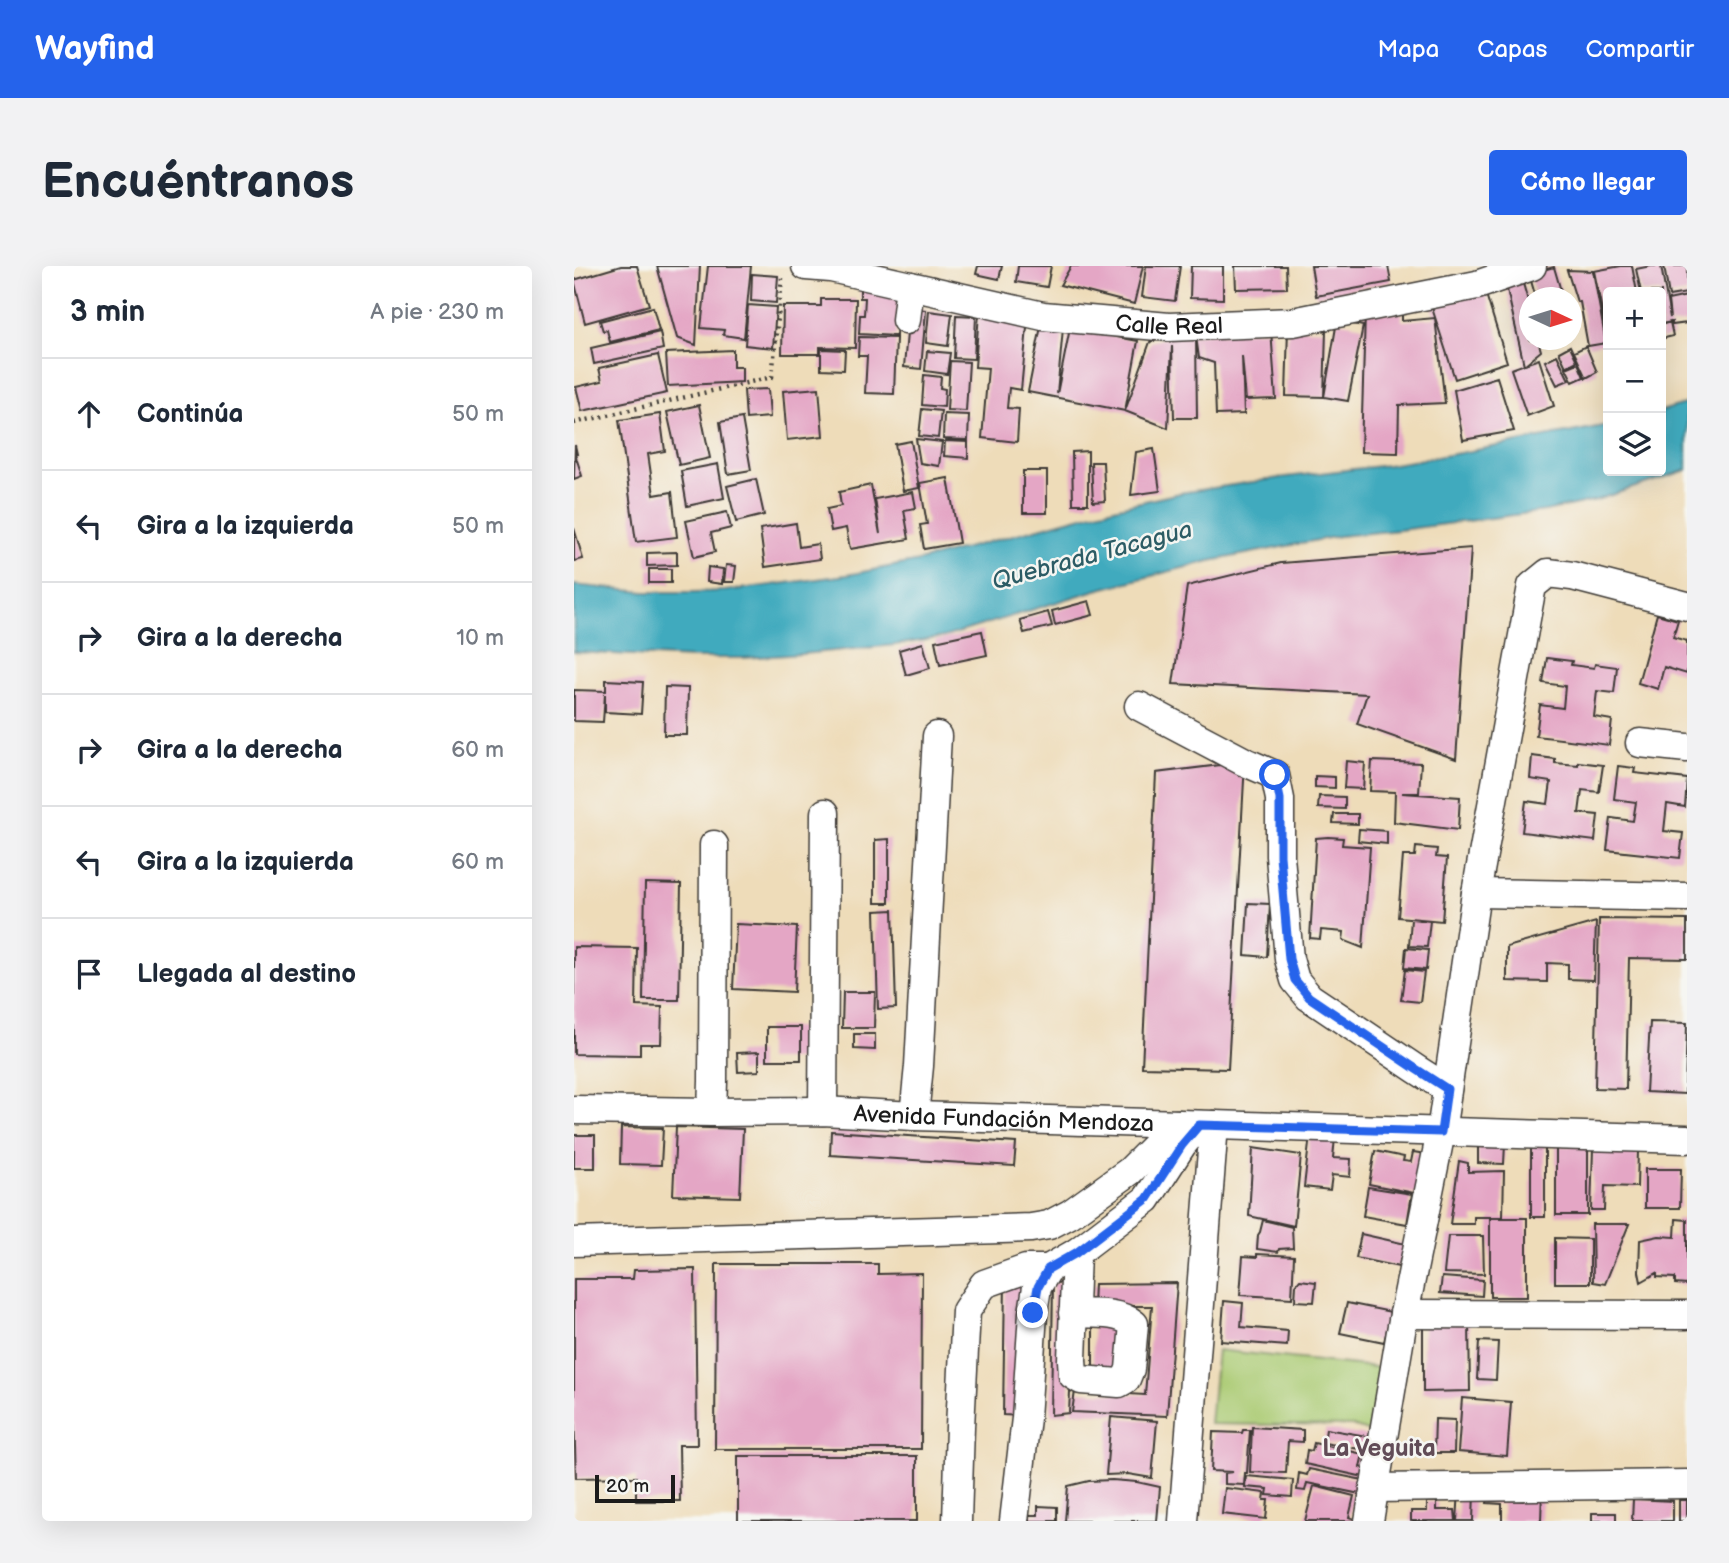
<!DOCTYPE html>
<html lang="es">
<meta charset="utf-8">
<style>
:root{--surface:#fff;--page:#f2f2f3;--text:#1f2937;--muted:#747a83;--line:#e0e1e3;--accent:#2563eb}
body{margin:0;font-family:"Balsamiq Sans",sans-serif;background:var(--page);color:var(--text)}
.controls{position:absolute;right:21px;top:21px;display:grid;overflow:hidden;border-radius:7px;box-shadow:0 7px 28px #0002}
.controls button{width:63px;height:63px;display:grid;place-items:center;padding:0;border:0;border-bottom:2px solid var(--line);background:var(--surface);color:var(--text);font:35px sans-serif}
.compass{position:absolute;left:945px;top:21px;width:63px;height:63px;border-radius:50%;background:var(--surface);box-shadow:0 7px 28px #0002;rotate:94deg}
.scale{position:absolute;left:21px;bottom:18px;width:80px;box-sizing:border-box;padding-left:7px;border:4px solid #1c1c1c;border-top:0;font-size:19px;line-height:24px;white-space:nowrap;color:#1c1c1c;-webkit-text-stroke:5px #f6f6f2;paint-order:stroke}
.stop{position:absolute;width:21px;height:21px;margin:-16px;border:5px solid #2563eb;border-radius:50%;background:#fff}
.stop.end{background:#2563eb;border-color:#fff;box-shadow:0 2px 7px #0008}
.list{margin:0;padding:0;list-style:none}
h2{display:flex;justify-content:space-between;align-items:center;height:91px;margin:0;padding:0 28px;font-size:30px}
h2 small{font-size:23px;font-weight:400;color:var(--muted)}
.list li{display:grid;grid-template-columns:46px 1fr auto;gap:21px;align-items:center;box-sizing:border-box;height:112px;padding:0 28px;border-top:2px solid var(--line)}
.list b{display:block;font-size:26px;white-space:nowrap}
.list em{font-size:23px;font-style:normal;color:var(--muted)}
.icon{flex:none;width:38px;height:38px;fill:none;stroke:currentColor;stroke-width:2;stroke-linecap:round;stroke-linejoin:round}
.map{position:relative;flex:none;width:1113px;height:1255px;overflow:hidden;border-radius:7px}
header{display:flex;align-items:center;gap:42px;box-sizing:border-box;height:98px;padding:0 35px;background:var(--accent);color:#fff}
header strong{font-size:33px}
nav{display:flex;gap:38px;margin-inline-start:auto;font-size:24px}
.intro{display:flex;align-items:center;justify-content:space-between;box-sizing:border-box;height:168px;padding:0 42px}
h1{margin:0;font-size:49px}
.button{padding:18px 32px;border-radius:7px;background:var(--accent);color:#fff;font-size:24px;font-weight:700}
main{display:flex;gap:42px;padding:0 42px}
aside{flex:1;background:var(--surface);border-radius:7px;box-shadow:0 7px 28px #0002}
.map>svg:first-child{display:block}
.green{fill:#abcb73;stroke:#647448;stroke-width:2}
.water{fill:#3faabe;stroke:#2e636d;stroke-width:2}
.building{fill:#e4a6c5}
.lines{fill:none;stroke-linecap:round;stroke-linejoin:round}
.minor-casing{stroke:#3c3934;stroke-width:31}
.path{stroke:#3c3934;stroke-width:4.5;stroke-dasharray:2 5;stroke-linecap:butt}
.minor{stroke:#fff;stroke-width:28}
.route{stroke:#2563eb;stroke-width:9}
.labels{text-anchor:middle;stroke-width:5;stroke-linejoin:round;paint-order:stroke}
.street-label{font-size:23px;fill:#1c1c1c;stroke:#f6f6f2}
.water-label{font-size:24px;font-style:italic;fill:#2c5c65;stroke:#f6f6f2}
.neighbourhood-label{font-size:24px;font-weight:bold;fill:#624c57;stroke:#f6f6f2}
</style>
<header>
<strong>Wayfind</strong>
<nav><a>Mapa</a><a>Capas</a><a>Compartir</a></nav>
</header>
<div class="intro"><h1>Encuéntranos</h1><a class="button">Cómo llegar</a></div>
<main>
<aside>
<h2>3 min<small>A pie · 230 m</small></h2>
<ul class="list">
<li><svg class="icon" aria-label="ahead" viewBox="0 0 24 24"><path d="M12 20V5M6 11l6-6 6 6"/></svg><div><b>Continúa</b></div><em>50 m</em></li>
<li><svg class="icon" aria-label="left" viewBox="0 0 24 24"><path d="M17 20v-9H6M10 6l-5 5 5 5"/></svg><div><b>Gira a la izquierda</b></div><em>50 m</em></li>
<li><svg class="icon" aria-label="right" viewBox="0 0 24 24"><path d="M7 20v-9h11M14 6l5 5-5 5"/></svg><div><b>Gira a la derecha</b></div><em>10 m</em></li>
<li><svg class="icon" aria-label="right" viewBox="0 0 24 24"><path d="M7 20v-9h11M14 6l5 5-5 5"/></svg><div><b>Gira a la derecha</b></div><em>60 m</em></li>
<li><svg class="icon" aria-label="left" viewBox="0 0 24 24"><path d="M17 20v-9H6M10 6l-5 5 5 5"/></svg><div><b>Gira a la izquierda</b></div><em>60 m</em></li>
<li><svg class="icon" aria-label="arrive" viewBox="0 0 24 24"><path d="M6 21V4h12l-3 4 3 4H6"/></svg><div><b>Llegada al destino</b></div></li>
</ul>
</aside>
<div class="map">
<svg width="1113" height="1255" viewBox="0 0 1113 1255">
<rect width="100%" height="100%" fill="#f6f6f2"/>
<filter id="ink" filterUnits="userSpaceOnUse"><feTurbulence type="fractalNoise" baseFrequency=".0143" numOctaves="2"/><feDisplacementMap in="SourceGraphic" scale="14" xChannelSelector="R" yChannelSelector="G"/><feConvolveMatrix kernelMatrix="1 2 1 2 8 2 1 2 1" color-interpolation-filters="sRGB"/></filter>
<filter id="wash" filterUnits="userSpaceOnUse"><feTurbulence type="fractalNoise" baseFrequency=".00686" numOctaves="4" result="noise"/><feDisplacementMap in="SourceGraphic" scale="28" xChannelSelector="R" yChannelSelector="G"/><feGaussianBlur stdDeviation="1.57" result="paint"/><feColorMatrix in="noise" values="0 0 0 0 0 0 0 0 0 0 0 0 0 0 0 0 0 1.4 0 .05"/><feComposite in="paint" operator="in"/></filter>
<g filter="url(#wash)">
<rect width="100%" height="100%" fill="#eedcb9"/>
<path class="green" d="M643,1084L818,1103L807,1170L779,1160L636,1158Z"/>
<path class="water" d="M1113,137V204L1022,234L971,245L825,264L765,270L636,295L522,324L370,371L321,379L228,388L169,392H119L0,386V319L71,326H120L151,325L273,309L345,295L527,245L606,227L712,211L814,199L886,187L1034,159V205H1087V145Z"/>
<g id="blocks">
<path class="building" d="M47,0H63L75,39L11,57L0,14Z
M83,0H126L122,79L103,72Z
M134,0H177L170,72L149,69L150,64L127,62Z
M404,0H428L425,13L402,8Z
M444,0H477L473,21L442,16Z
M497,0H569L560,38L486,19Z
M572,0H606L601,35L568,31Z
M617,0H649V33L616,32Z
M661,0H712L713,22L662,23Z
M737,0H814L817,16L742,30Z
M1047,0H1058L1063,26H1034L1033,69L1020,5Z
M1077,0H1087L1096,52L1094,34L1113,30V57L1098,59V56L1087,58V26H1067L1062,3Z
M1090,0H1113V27L1095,30Z
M980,1L989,32H962L955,8Z
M993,4L1019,5L1032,77L1014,80L1006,36H1003Z
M178,8L204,10L202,37L177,35Z
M948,14L956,42V74H964L967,85L950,99L932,19Z
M286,19L325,20L322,70L285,68L286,49H290L291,32H286Z
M911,25L933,96L881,113L858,42Z
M247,33H282L281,82L246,81V88H208L209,40H247Z
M174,39L202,41L199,82L171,79Z
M79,41L85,64L36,76L33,64L29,65L26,55Z
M339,43L352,44L347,103L330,101L333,67L336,68Z
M355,45L378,48L374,80L352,77Z
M405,47L454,51L447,124L435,122L433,142L445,143L443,176L408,172L414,102L401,101Z
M791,47H828V55L861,52L871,137L825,139L824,187L787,186Z
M382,49L402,50L400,93L380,92Z
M763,55L789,60L774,135L750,131Z
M1096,56L1099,70L1087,73V59Z
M467,60L489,62L483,128L496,62L564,75L551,145L576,76L598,70L697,64L702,133L672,134L668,90L670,148L642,149L640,97L625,92L622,70L623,152H600L598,80L594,162L551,145L454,126Z
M714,62L752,64L750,131L712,130Z
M86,66L89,83L20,98L17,82Z
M285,71L322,72L320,128L291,127L293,90H284Z
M996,80L1003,95L992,101L985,86Z
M1012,80L1023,106L1012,112L1000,86Z
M247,83L271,84L270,104L247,103Z
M159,84V101H168V116L94,120L92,87Z
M353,85L376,87L373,108L351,105Z
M84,89L93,127L8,145L2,121L28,115L25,102Z
M983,89L995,114L983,119L971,95Z
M965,93L980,140L953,150L937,103Z
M376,95L395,96L392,145L373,144Z
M1004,97L1010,111L999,116L992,102Z
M350,109L367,111L366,122L371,123L370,141L348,139Z
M923,111L940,165L889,174L880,124Z
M245,122L249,170L213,174L209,125Z
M194,123L196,151L172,153L170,124Z
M125,139L136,192L105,199L93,146Z
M348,143L367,145L364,172L345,170Z
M86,148L91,185L74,188L80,229L98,226L103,271L62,276L45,154Z
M370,148L395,149L394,174L369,173Z
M168,152L177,204L154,208L146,156Z
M342,173L368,176L365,200L346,197Z
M337,175L345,222L329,225L321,178Z
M371,175L394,176V192L370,190Z
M1,179L3,188H1L8,210L0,213Z
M580,183L586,225L557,229L562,186Z
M514,185V238H499L498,186Z
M517,196H529L531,235L519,236Z
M144,198L150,232L113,240L107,205Z
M449,205H473V247H449Z
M374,212L385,277L350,283L346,259L353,258L346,217Z
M182,213L190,249L162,256L153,220Z
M297,219L306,268L301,233L339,226L342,242L330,244L335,273L276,283L272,262L257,265L253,243L267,240L265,226Z
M153,246L157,262L137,267L141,286L120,291L112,255Z
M222,257L225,281L244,278L246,293L191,301L186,263Z
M0,262L9,293L0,295Z
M897,282L882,493L783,458L793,428L599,418L613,320L707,297Z
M103,286V299L73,300V287Z
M152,299L162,300L160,316H150Z
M134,301L149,303L148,318L133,316Z
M75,303H97V317H75Z
M515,335L519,349L481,359L478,345Z
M474,346L478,360L450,367L446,354Z
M1083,348L1104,354L1099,371L1113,375V408L1090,401L1084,423L1064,417Z
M408,365L413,389L366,399L361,375Z
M349,377L356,402L332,409L325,384Z
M973,392L998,395L997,399L1020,402L1021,398L1043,401L1040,427L1023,425L1020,451L1038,454L1035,479L962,470L966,439L989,442L991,420L969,417Z
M32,414L69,416L67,448L31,446V428L29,456L0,455V424L32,425Z
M91,421L114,422L113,469H90Z
M958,490L981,493V497L1004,499V496L1029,499L1025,526L1008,524L1005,547L1024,549L1021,575L948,566L952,535L974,538L977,516L956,513Z
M772,495L791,497L789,523L770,522Z
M798,495L847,497L845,527H828L886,531L884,564L820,556L821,526L796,525Z
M671,496L654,803L568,801L582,507Z
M1044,500L1061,502L1060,507L1113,513L1111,541L1093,538L1090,565L1109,567L1106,592L1033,584L1037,552L1059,555L1062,536L1040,533Z
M741,510L761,511V522L741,521Z
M745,530L771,531V543L744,542Z
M760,548H784V558L759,557Z
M785,563L813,565V578L784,575Z
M754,571L769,572L768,579L796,581L789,682L769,674L770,666L747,664L746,673L736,672L742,572Z
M315,573V637H301V574Z
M842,581L863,583L862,591L873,592L868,655L824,651L829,590H841Z
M71,617L107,618L105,734H69Z
M674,637L696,638L693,691L671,689Z
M319,644L322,742L304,743L301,645Z
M837,653L856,655L853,681L835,680Z
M1025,653L1113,654V693L1055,692L1052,823L1021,822Z
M1022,656L1020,714L994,713V698L973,697V716L933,715V681Z
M162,658L223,661L220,726L159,723Z
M0,681L63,682L62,740L88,741L87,778H66V789L0,788Z
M832,682L854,684L852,704L830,702Z
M831,704L850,706L846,736L827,734Z
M269,726H301L300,762H268Z
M1076,756L1113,757L1111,828L1072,826Z
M193,761H227V794H193Z
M280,768H301V784L280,783Z
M185,786V805L164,806L163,787Z
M47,861L89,862L87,899L46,898Z
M102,861L169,863L166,931L99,929Z
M257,865L442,877L440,900L256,889Z
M0,869H21V902H0Z
M736,869L761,872L759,892L777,893L776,911L758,909L756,924L730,921Z
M957,876H971V951H957Z
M904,878H931L930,898L904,897Z
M982,880H1014V949H982Z
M679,882L727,889L720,960L675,950Z
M1019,883L1064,884L1063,921L1031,920L1030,944H1017Z
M801,885L830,891L829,895L837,896L839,886L858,889L850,929L795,918Z
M885,895L894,897V906L930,905L929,951H900V958H876Z
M1071,903H1107L1106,942H1071Z
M794,921L838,928L833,958L789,950Z
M916,952H953V1031H916Z
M1102,953L1113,954V1019L1101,1018V1012L1083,1011V1007L1067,1016L1065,1006L1066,974L1085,970L1101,971Z
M689,954L718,961L719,982L705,983L704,986L683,983L684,969L686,966Z
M1018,958H1055L1031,1018L1019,1016Z
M787,968L836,979L832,996L826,994L825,1001L782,992Z
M874,970H909L910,1008L870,1007Z
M981,972L1016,973V1017H981Z
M683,988L720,990L718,1032L666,1029L669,990L683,991Z
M142,998H304V1008L348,1007L347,1183H141Z
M121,1003L123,1179H105L106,1235H62V1211L2,1212L0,1149V1013H59L60,1004Z
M868,1011L909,1014L908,1030L866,1027Z
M452,1014L448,1150L429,1149L431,1015Z
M726,1014L742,1016L740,1036L721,1035L722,1019Z
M501,1016L495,1147L477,1149L479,1017Z
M603,1017L593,1150L498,1146L501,1125L571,1129L578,1040H519L520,1018Z
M650,1035L669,1037L667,1061L714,1065L713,1080L647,1075Z
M773,1037L817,1046L810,1076L766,1067Z
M895,1056L896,1125L849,1126V1057Z
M519,1057H553L551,1103L519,1107Z
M905,1075L924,1076L922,1114L903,1113Z
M888,1132L937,1136L933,1190L884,1186Z
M537,1151L583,1155L578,1212L554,1208L532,1209Z
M861,1153L881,1154L880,1187H860Z
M678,1161L729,1164V1176L714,1175L712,1207L676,1206Z
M752,1163L799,1171L797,1185L750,1177Z
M669,1164H676L673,1207H671L670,1219L651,1218V1207L659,1206L637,1205L639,1166L668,1167Z
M740,1177L789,1188L786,1201L792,1203L790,1211L731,1198L733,1184L738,1185Z
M164,1190H343V1255H164Z
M735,1203L794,1215L791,1229L733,1217L731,1225L723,1224L725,1207L733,1209Z
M672,1210L719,1214L718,1231L693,1229L694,1223L671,1221Z
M538,1214L563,1216L586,1221L583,1255H491L494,1220L515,1215Z
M740,1220L780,1230L775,1251L786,1255H731Z
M651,1222L691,1227L690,1234H694L692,1253L648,1248Z
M949,1224L968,1225L967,1255H928V1238L913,1237L914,1229L928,1230V1234L949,1235Z
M885,1225L900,1226L899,1255H883Z
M1059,1233L1099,1235V1255H1058Z
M1105,1234H1113V1255H1105Z
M853,1236H863V1244H881L882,1255H837V1245H853Z
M464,1240L483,1241V1255H455V1249H464Z
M1018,1247H1042V1255H1018Z"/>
</g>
</g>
<g filter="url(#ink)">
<use href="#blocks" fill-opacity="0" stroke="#3c3934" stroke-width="2"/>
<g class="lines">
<defs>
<g id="minor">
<path id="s1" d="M232,0L257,2L469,50L595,61L719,56L903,19L958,0"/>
<path d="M332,54L336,20"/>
<path d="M565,440L671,496L701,509L706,533V590L715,693L721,714L735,731L842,803L873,823"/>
<path d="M1066,477L1113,482"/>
<path d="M902,627L1113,631"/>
<path id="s2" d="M0,844L138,846L249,845L340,850L1113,873"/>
<path d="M249,845L251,547"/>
<path d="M138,846L139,815L140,579"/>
<path d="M340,850L345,800L363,470"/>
<path d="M0,976L457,962L475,959L496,948L556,905L603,858"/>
<path d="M499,1047C519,1048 544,1045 560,1058L556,1103L552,1113L545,1117L507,1114L499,1109L498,1094L502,987"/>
<path d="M830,1048L1113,1049"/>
<path d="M800,1222L1113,1218"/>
<path d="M383,1255L386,1161L392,1045L410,1018L452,1003H474"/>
<path d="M440,1255L452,1152L459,1047L463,1021L474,1003L502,987L573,933L608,879L625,859"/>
<path d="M609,1255L640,859"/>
<path d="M795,1255L830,1048L867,866L902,627L958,320L974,307L998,310L1113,340"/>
</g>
</defs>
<use href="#minor" class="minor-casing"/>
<path class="path" d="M0,157L198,111L208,12"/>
<use href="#minor" class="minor"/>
</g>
</g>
<g class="lines" filter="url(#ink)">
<path class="route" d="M459,1047L464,1021L474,1003L502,987L573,933L608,879L625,859L867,866L873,823L842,803L735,731L721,714L715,693L706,590V533L701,509"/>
</g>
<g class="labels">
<g class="street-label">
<text dy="8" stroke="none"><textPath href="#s1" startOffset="369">Calle Real</textPath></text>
<text dy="8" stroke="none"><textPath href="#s2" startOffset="430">Avenida Fundación Mendoza</textPath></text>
</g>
<g class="water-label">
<text transform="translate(518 289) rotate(-15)" y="8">Quebrada Tacagua</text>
</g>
<g class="neighbourhood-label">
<text x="805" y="1190">La Veguita</text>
</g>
</g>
</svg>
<div class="controls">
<button>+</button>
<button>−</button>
<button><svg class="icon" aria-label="layers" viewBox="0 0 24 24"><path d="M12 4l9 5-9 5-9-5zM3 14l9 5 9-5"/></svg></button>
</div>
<svg class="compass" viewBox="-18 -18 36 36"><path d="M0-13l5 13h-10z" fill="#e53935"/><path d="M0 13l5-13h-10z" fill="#747a83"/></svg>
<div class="scale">20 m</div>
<div class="stop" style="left:701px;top:509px"></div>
<div class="stop end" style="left:459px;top:1047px"></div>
</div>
</main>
